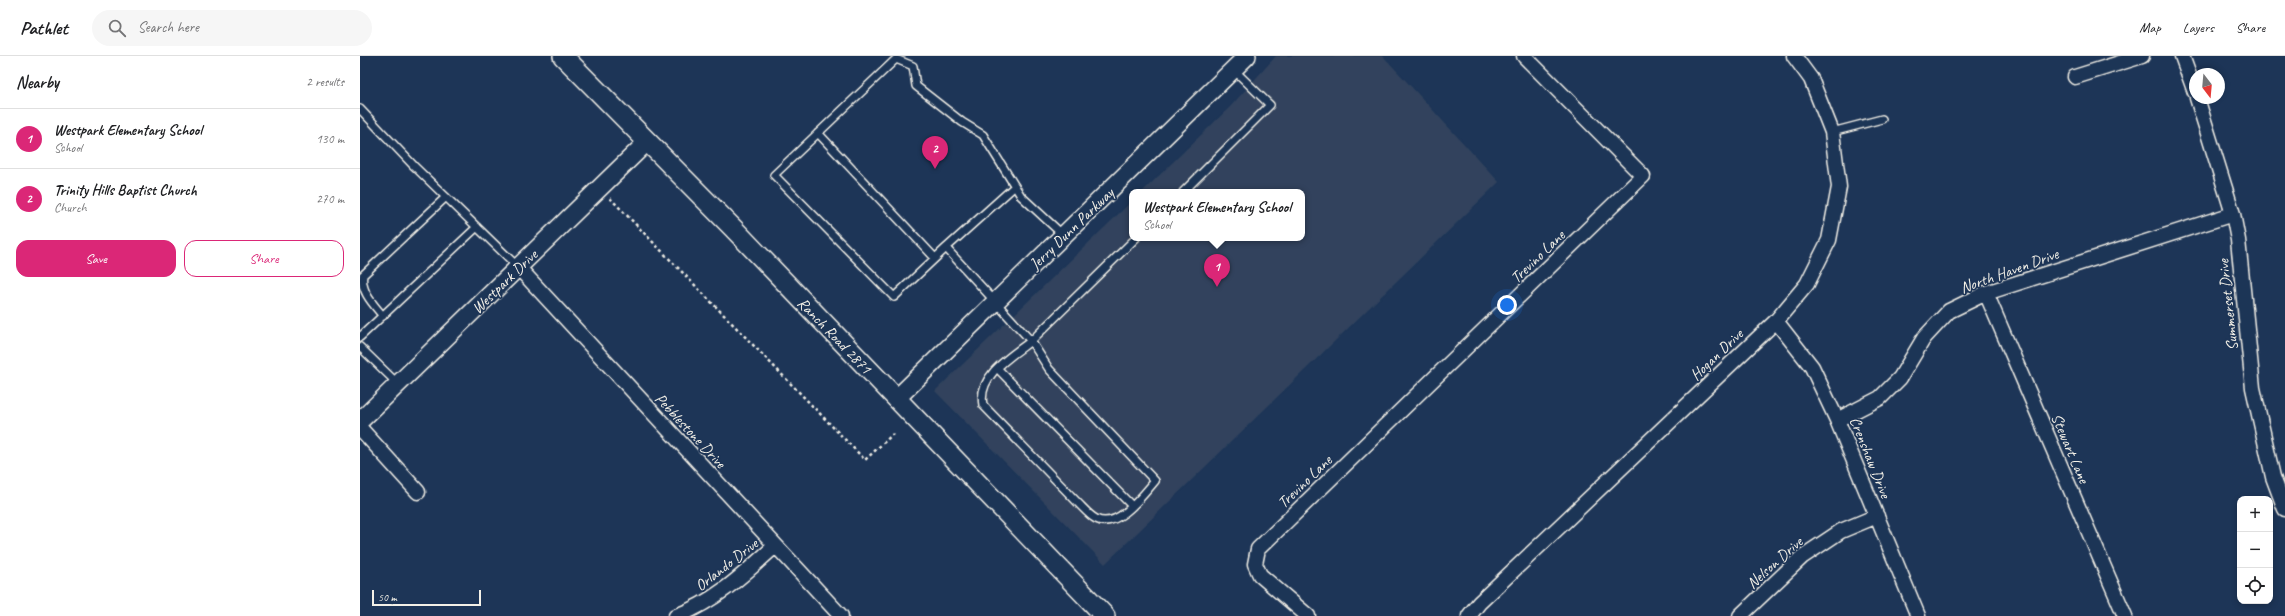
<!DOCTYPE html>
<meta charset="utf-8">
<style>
:root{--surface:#fff;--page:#f6f6f6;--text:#202124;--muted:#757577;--line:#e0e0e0;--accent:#db2777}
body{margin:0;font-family:Caveat,sans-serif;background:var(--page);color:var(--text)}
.controls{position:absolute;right:12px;bottom:12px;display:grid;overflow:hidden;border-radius:8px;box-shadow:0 2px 6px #0003}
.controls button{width:36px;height:36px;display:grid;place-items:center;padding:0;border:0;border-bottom:1px solid var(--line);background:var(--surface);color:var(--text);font:20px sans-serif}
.compass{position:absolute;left:1829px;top:12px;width:36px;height:36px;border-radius:50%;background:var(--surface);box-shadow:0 2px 6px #0003;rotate:164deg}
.scale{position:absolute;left:12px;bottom:10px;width:109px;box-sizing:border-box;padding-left:4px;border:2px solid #f4f1e8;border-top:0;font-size:11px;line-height:14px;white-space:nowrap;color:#f4f1e8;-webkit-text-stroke:3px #1d3557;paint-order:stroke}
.you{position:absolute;left:1147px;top:249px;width:14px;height:14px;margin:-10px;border:3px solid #fff;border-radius:50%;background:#1a73e8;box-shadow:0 0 0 6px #1a73e833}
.badge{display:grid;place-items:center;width:26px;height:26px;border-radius:50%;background:var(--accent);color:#fff;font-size:13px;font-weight:700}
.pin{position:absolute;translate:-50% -33px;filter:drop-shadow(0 1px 2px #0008)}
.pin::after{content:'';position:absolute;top:21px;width:14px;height:12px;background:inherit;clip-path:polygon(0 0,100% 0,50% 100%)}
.popup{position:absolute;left:769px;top:133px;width:176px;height:52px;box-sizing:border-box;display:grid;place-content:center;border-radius:8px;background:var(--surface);filter:drop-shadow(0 1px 3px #0005);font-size:13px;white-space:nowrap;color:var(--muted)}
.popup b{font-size:15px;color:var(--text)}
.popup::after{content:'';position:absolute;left:50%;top:100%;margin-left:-8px;border:8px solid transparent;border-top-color:var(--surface)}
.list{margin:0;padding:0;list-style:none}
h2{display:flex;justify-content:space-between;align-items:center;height:52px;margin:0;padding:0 16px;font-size:17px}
h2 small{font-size:13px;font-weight:400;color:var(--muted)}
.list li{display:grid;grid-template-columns:26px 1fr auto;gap:12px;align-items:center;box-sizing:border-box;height:60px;padding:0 16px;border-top:1px solid var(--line)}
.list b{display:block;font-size:15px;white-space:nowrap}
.list p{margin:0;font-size:13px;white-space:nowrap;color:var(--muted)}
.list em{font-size:13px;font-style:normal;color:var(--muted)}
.actions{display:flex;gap:8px;padding:12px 16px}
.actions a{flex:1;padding:9px 0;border:1px solid var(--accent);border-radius:12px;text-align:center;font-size:14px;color:var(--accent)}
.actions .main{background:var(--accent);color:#fff}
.icon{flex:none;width:22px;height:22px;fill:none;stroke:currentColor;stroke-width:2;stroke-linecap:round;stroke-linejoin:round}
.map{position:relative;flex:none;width:1925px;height:560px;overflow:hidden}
header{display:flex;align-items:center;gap:24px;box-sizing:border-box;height:56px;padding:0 20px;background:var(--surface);border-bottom:1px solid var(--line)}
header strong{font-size:19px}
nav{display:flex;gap:22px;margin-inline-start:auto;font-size:14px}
.search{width:280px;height:36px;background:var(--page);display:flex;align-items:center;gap:10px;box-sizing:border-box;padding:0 14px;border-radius:22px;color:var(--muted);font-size:15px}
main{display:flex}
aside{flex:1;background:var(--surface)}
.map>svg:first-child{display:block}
.built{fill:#31435d}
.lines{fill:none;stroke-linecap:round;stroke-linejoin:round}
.service-casing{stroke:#f4f1e8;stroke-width:10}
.minor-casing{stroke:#f4f1e8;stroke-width:17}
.tertiary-casing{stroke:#f4f1e8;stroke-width:20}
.secondary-casing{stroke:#f4f1e8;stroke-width:22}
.path{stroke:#f4f1e8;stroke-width:2.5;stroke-dasharray:3 3;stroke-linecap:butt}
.service{stroke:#1d3557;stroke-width:7}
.minor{stroke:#1d3557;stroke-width:14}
.tertiary{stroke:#1d3557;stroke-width:17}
.secondary{stroke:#1d3557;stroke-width:19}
.labels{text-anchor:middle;stroke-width:3.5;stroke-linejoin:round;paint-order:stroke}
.street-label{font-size:16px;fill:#f4f1e8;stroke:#1d3557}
</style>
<header>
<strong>Pathlet</strong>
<div class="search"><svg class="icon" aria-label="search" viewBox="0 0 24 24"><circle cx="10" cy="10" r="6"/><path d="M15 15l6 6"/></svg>Search here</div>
<nav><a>Map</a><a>Layers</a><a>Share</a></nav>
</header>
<main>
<aside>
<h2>Nearby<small>2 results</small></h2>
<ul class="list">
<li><span class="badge">1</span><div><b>Westpark Elementary School</b><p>School</p></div><em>130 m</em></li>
<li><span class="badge">2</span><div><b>Trinity Hills Baptist Church</b><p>Church</p></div><em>270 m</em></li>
</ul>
<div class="actions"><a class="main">Save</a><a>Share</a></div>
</aside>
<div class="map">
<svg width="1925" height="560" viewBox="0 0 1925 560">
<rect width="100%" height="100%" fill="#1d3557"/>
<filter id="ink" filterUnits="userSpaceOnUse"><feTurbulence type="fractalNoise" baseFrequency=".025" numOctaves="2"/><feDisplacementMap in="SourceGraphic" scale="8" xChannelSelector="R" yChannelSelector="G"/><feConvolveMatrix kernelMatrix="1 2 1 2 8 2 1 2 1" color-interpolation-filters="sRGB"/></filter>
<g filter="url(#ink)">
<path class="built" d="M916,0H1023L1139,126L745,508L575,335L772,145V182H942V136H782L870,51Z"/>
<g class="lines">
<defs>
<path id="service" d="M0,53L54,110L158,211
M1472,76L1522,63
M458,77L575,202
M823,136L910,49L873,13
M703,179L661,140L623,79L602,66L556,30L553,10L536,3L414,119L534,241L586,192L671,285L776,182
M586,192L655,130
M23,260C13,248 0,235 3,219L86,141
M0,281L117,171
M671,285L689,313L795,425C783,439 757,474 736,463C730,460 724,453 719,448L623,349C617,320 651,300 671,285Z
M0,291L38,328
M638,313L772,450"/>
<path id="minor" d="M1822,0L1835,36
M1715,21L1782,0
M1837,42L1873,158L1878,184L1893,332L1913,421L1925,453
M158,211L481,560
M1626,237L1765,560
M1416,265L1452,311L1477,364L1558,560
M1477,364L1520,342L1540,322L1564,282L1589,255L1626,237L1873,158
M0,372L58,436
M316,560C355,546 384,518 415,490
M948,560L900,519L895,508L898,493L1283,120L1164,0
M1109,560L1119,547L1416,265L1447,228L1469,184L1479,131L1472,76L1451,23L1434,0
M1380,560L1442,501L1481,475L1517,460"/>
<path id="tertiary" d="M536,343L887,0
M0,365L288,85"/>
<path id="secondary" d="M203,0L373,172L745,560"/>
</defs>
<use href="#service" class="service-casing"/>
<use href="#minor" class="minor-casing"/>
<use href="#tertiary" class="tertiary-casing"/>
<use href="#secondary" class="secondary-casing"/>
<path class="path" d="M250,142L505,404L533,378"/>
<use href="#service" class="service"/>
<use href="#minor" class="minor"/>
<use href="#tertiary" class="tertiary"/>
<use href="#secondary" class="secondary"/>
</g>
</g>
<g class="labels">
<g class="street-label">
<text transform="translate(711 172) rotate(-44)" y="6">Jerry Dunn Parkway</text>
<text transform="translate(1177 200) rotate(-44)" y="6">Trevino Lane</text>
<text transform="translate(1649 214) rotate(-20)" y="6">North Haven Drive</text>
<text transform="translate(144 225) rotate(-44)" y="6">Westpark Drive</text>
<text transform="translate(1867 249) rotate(-96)" y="6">Summerset Drive</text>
<text transform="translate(475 279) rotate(46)" y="6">Ranch Road 2871</text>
<text transform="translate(1356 298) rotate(-44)" y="6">Hogan Drive</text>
<text transform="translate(331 374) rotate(47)" y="6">Pebblestone Drive</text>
<text transform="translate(1711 392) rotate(67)" y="6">Stewart Lane</text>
<text transform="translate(1511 401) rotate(68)" y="6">Crenshaw Drive</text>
<text transform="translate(944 425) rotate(-44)" y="6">Trevino Lane</text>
<text transform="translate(1414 506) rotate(-42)" y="6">Nelson Drive</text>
<text transform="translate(366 508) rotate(-38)" y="6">Orlando Drive</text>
</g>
</g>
</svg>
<div class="controls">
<button>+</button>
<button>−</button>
<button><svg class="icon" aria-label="locate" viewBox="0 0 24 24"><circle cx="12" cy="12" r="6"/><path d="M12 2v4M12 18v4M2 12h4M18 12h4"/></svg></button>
</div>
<svg class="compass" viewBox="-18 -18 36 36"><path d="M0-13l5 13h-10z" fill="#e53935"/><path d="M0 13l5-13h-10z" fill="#757577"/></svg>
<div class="scale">50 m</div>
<div class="you"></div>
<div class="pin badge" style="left:857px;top:231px">1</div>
<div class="popup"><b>Westpark Elementary School</b>School</div>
<div class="pin badge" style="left:575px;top:113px">2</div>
</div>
</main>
